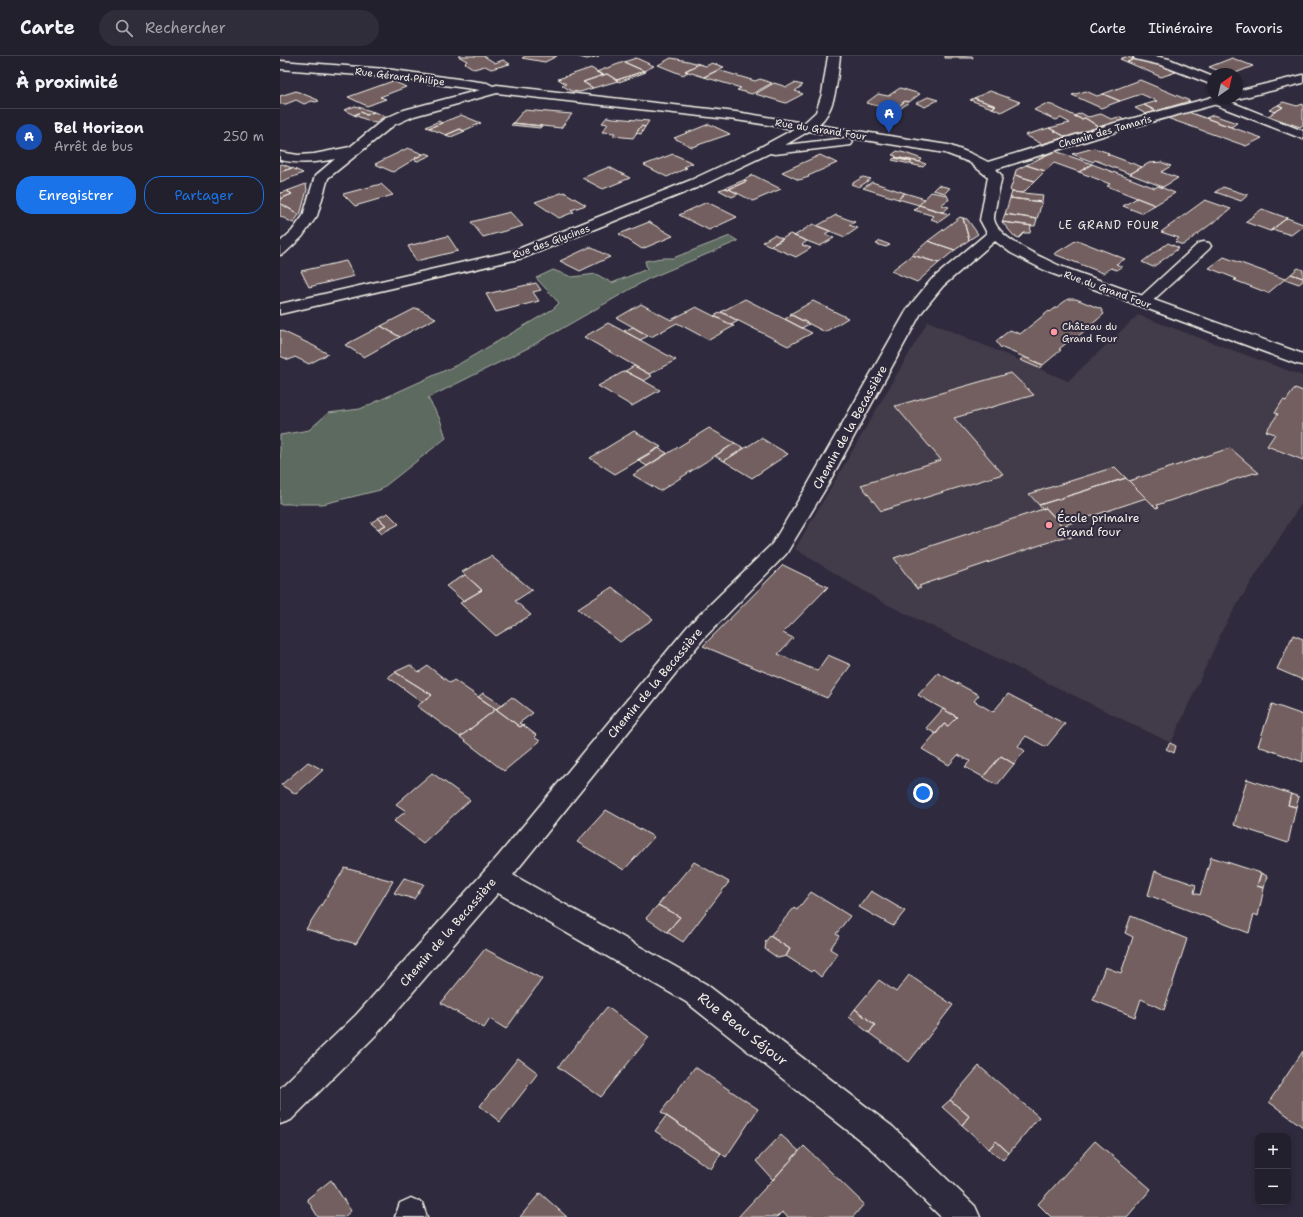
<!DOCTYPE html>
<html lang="fr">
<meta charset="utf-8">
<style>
:root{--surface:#23202e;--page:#2f2d3a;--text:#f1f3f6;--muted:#a3a3aa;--line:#403e4a;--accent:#1a73e8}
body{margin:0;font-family:"Shantell Sans",sans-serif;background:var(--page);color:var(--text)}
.controls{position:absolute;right:12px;bottom:12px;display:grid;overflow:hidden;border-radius:8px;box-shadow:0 2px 6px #0003}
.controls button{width:36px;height:36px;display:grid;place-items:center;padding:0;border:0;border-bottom:1px solid var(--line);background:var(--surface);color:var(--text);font:20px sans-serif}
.compass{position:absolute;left:927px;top:12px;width:36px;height:36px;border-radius:50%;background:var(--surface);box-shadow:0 2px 6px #0003;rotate:34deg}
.you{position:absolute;left:643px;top:737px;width:14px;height:14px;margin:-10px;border:3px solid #fff;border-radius:50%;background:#1a73e8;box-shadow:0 0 0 6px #1a73e833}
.badge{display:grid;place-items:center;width:26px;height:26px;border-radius:50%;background:var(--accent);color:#fff;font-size:13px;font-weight:700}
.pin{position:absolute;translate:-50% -33px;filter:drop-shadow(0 1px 2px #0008)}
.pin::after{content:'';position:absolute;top:21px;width:14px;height:12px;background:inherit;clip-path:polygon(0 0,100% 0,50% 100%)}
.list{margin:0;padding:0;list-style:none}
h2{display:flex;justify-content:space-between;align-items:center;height:52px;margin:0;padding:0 16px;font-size:17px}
h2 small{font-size:13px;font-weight:400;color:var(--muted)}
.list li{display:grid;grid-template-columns:26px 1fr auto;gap:12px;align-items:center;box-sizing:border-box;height:56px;padding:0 16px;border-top:1px solid var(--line)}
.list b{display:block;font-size:15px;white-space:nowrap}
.list p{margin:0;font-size:13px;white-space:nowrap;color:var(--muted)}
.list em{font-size:13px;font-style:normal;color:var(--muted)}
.actions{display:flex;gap:8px;padding:12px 16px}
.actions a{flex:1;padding:9px 0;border:1px solid var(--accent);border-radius:16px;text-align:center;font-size:14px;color:var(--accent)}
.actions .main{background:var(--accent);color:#fff}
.icon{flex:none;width:22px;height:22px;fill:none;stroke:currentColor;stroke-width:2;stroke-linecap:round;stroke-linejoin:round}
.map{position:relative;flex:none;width:1023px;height:1161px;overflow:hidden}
header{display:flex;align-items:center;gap:24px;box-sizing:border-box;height:56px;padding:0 20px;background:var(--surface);border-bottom:1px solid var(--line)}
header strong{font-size:19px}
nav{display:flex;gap:22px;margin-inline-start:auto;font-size:14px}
.search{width:280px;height:36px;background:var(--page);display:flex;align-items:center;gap:10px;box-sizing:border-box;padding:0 14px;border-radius:22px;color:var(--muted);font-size:15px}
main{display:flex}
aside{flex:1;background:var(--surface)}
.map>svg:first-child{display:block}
.built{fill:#433a48}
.green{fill:#5c6a60;stroke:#a8aea4}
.building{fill:#735f60;stroke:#f4f1e8}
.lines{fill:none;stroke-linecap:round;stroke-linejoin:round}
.service-casing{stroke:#f4f1e8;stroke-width:3}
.minor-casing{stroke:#f4f1e8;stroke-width:3}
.service{fill:#2f2a3d;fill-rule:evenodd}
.minor{fill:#2f2a3d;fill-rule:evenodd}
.poi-dot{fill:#ff9aa2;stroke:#2f2a3d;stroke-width:1.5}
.labels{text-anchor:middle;stroke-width:4;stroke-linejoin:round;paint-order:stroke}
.far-street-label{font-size:10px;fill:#f4f1e8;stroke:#2f2a3d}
.far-poi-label{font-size:10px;fill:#f4f1e8;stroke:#2f2a3d;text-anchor:start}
.far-neighbourhood-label{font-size:11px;letter-spacing:1px;fill:#f4f1e8;stroke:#2f2a3d}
.street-label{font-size:12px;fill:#f4f1e8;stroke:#2f2a3d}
.poi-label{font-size:12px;fill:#f4f1e8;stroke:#2f2a3d;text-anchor:start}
.near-street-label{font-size:14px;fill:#f4f1e8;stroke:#2f2a3d}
</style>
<header>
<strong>Carte</strong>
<div class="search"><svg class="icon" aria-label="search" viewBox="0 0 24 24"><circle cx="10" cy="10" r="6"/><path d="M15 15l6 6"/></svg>Rechercher</div>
<nav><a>Carte</a><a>Itinéraire</a><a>Favoris</a></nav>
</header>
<main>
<aside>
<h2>À proximité<small></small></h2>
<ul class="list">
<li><span class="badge" style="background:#1a4fb4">A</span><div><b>Bel Horizon</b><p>Arrêt de bus</p></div><em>250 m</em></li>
</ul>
<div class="actions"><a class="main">Enregistrer</a><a>Partager</a></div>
</aside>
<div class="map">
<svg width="1023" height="1161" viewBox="0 0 1023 1161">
<rect width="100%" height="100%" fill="#2f2a3d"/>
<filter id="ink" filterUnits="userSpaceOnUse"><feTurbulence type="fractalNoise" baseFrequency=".025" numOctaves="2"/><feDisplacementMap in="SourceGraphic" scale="8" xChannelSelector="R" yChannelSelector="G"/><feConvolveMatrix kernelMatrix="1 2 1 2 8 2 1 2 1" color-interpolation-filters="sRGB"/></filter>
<g filter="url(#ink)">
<path class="built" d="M858,259L1023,320V445L960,544L943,573L891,687L600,545L515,493L648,265L788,325Z"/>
<path class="green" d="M450,180L458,185L368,223L248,292L148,342L160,363L166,382L100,434L43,448H0V379L29,374L48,357L80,353L179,308L273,253L279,247L256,222L273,214L292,221L316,218L332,227L367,213L365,205L381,202H393Z"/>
<path class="building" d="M178,0H204L215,7L223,4L230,8L211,13L205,10L194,13L185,7L187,5Z
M245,0H277L265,6L242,2Z
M300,0H319L307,3L299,1Z
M665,0H692L693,2H665Z
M845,1L855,3L847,6L840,3Z
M356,2L374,10L364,15L344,6Z
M391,2L408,5L419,8L405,15L408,16L403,19L378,9Z
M952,2L973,10L953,18H947L929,11Z
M855,3L878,8L896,16L881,21L847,6Z
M344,6L364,15L337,24L327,18L323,19L316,16Z
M432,7L444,11L424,21L405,15L419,8L426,10Z
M311,12L323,19L303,26L313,32L300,36L291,35L282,29L286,28L278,23Z
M438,14L475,25L480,23L492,27L472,38L457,34L461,32L424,21Z
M364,15L366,16L339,26L337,24Z
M327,18L338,25L313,32L303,26Z
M860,24L910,45L876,55L864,49L877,45L861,38L840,45L823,38Z
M113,25L126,31L100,41L106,43L87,50L68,41Z
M494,27L507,31L514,27L523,29L515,35L523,38L506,47L475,38Z
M620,32L640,38L629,46L625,45L616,52L620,53L617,55L586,47L598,38L608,40Z
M16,35L38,44L39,45L35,46L32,45L24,48L16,44L6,48H0V40Z
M710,35L740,46L721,56L712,52L716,50L694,42Z
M806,35L817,40L823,38L840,45L821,52L792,39Z
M648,41L658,44L645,51L636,47Z
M694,42L716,50L712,52L690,44Z
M625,45L629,46L620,53L616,52Z
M1003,46L1017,50L1023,48V69L1020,71L988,60L1003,51L998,49Z
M765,48L772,49L801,63L805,62L819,71L786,81L769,72L790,67L781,62L776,64L754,54Z
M864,49L876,55L866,58L855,52Z
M998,49L1003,51L995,56L989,54Z
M75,50L94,56L86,59L81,56L74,59L64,54Z
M244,54L292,58L281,72L233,67Z
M81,56L86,59L94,56L105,60L95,67L74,59Z
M908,56L951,71L982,82L966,90L887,62Z
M801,57L808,61L821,58L831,63L839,61L844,64L819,71L805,62L801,63L794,60Z
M181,59L201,67L183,75L180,73L166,79L149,72Z
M933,59L957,67L951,71L926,62Z
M327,61L333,62L369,65L365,71L361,70L353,82L333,80L335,77L322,76L328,68L322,67Z
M159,65L162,67L149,72L146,71Z
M233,67L262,70L260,72L231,69Z
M429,68L450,78L412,91L394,82Z
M361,70L365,71L361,78L356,77Z
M769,72L786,81L762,88L745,79Z
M180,73L185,75L171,81L166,79Z
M128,92L143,98L113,116L95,108Z
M814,92L829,97L827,98L862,111L850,118L815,104L813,106L792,98Z
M617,95L625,97L642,103L640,106L615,101L616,100L612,99Z
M775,95L812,108L799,116L774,107L765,115L746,109Z
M146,97L151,99L138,105L135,104L136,103L135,102Z
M393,98L413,107L404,111L407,112L387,121L364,109Z
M540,99L557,107L528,120L529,121L519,124L502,116Z
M615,101L640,106L646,108L643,111L630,108L632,106Z
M614,102L632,106L630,108L612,104Z
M882,106L883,107L891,110L881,116L898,122L883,131L850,118L869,107Z
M2,108L12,112L0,116V109Z
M812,108L875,132L878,130L895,137L875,149L827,130L830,128L799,116Z
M746,109L765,115L755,125L735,119L736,114Z
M329,111L350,122L323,133L302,122Z
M12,112L23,117L0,126V116Z
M473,119L501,133L473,145L449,133L467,125L464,124Z
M735,119L755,125L743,137L732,136L730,134Z
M583,121L591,123L579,131L571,128Z
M464,124L467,125L449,133L445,132Z
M592,126L625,137L618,143L583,132Z
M26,128L27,134L20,159L0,147V143L12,138L7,135Z
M101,128L113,139L75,150L63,138Z
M658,129L670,132L665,137L653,134Z
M943,131L968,139L961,145L935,136Z
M445,132L449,133L458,138L452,141L439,134Z
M7,135L12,138L0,143V137Z
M284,136L306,149L291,154L294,156L279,162L255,146Z
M651,136L667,139L669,144H668L661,149L669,151L663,156L639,149Z
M732,136L743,137L763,139L762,146L730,142Z
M625,137L645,143L639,149L618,143Z
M730,142L762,146L757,163L725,158Z
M857,142L875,149L861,157L843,150Z
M925,144L951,153L903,189L895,186L899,182L881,176Z
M427,146L457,161L429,174L399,159Z
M0,147L19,159L13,167L0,160Z
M639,149L660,156L670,158L659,166L651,163L654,160L634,154Z
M982,153L1007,162L990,175L965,166Z
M230,156L243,170L203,181L191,166Z
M725,158L757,163L755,170L722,166Z
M556,159L575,166L569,169L578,172L565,181L537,170Z
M680,161L683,162L689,184L675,194L648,185Z
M683,162L687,163L698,178L689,184Z
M1007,162L1023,168V170L1011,179L995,174L990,175Z
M369,166L393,180L362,193L339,178Z
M722,166L751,170L750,177H744L739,182L734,180Z
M533,168L550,175L545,178L554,182L540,190L514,180Z
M510,178L527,185L522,189L531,192L516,201L490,190Z
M494,179L503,183L491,190L482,186Z
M168,180L178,195L136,205L128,190Z
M797,184L845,203L836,208L842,211L837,214L831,212L823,217L774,198Z
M600,185L610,189L606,191L596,188Z
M648,185L675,194L659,207L632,199Z
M888,187L899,192L873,211L862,206Z
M310,191L330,201L300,215L280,205Z
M632,199L659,207L637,226L611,215Z
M944,201L1005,223L988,237L954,224L957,223L929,212Z
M66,205L74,220L29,231L21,215Z
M1018,212L1023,214V222L1011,218Z
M1011,218L1023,222V225L1019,228L1005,223Z
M256,227L261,234L253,236L259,245L216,256L206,238Z
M465,243L522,272L532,277L508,290L441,256Z
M788,243H796L821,253L824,258L795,283L793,282L779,293L781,294L763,309L720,291L716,285L730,274L740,278L769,255L770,256Z
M533,245L568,262L545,276L510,258Z
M361,248L391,264L416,251L454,270L429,284L397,267L371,281L337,262Z
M136,252L156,262L120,281L101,270Z
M441,256L458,265L451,269L434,260Z
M511,259L529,268L522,272L505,263Z
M328,267L360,284L396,304L369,318L304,281Z
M101,270L120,281L84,301L65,289Z
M353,271L368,280L360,284L344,275Z
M0,274L34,290L48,298L29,308L15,301L9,304L0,300Z
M744,301L763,309L759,312L740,304Z
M354,310L369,318L372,320L364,325L345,315Z
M345,315L364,325L380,334L352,350L318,330Z
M731,317L754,339L674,362L723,418L601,455L581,429L661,404L615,350Z
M1015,332L1023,335V404L987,390L995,378L986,375L998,358L995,357L1003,344L1006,345Z
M429,372L455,387L380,435L353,419Z
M354,375L381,391L335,418L310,402Z
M481,382L508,398L472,422L444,405Z
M455,387L464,392L444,405L435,400Z
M378,392L387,397L367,410L357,404Z
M950,392L979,417L975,418L974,417L877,449L879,451L876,452L849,425Z
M835,411L846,422L759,449L749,438Z
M846,422L866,442L782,470L766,452L762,453L759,449Z
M766,452L792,481L789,482L787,480L639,530L641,532L637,533L614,502Z
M108,457L119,468L102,477L98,473L106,469L98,462Z
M98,462L106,469L98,473L91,467Z
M211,500L252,534L235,545L251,559L216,580L180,547L202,534L182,516Z
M503,509L548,531L503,577L513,582L498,598L537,615L548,599L571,609L547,642L423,590Z
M185,519L202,534L183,545L166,530Z
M332,531L373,563L340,586L298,553Z
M1013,579L1023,583V624L997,613Z
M130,609L139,616L148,610L170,627L174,624L216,653L180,681L137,650L152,639L115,616Z
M115,616L152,639L142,646L108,621Z
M658,617L699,639L694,645L713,656L728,638L785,668L766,691L746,680L738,690L745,695L734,708L721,700L703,721L685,711L690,705L678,699L669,709L642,693L664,668L668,670L677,661L638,639Z
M203,637L222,649L216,653L198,641Z
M232,641L253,657L239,667L243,669L240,671L216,653Z
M992,648L1023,659V706L978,690Z
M216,653L240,671L243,669L256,679L254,681L260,685L224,715L180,681Z
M663,653L677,661L668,670L664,668L656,678L646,672Z
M890,687L896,690L894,697L886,693Z
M721,700L734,708L717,729L703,721Z
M28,706L43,714L16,738L1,729Z
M152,717L190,744L143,787L114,765L126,755L116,748Z
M967,723L1011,738L1008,749L1016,751L1008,787L954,769Z
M1011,738L1019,741L1016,751L1008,749Z
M326,754L374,781L344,814L297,786Z
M931,801L981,817L977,830L984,832L978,860L974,858L969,877L868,839L875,815L916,829L914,837L920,839Z
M414,806L449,826L403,886L387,876L400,861L378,849Z
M65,812L113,825L76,888L26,873Z
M981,817L987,820L984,832L977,830Z
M124,822L144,828L134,843L114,837Z
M591,835L625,855L613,870L579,851Z
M531,836L570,860L556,878L559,880L550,893L558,898L541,921L533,914L531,916L506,900L510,893L490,880L514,852L517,854Z
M378,849L400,861L387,876L366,862Z
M851,860L907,883L884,954L861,943L855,961L813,944L825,911L841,917L853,881L845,877Z
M490,880L510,893L506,900L498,902L485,893L486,887L485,886Z
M205,893L262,923L226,973L210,963L204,972L161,947Z
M629,919L673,949L629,1006L589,977L595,969L575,953L599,924L616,936Z
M327,951L369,981L321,1041L278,1011Z
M575,953L595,969L589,977L569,961Z
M1023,995V1071L989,1046Z
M238,1002L258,1017L220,1066L200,1050Z
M699,1010L759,1061L729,1097L716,1085L709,1093L682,1069L689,1060L670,1044Z
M415,1011L478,1053L446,1101L381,1056Z
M670,1044L689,1060L682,1069L662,1051Z
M386,1060L441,1097L431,1113L375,1075Z
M501,1079L519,1095L493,1124L476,1105Z
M716,1085L729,1097L723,1104L709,1093Z
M815,1085L871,1133L847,1161H771L758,1148Z
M524,1090L584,1148L573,1161H508L502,1156L497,1161H458Z
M51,1124L71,1155L64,1161H38L27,1143Z
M260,1137L287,1161H240Z"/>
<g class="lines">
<defs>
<path id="service" d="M931,41L941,42L1023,75V83L931,47L929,44Z
M924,186L929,187L931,190L929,193L868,249L863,251L858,249L855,246L858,243L919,187Z"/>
<path id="minor" d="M548,0H560C557,23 557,53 538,69L668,89L692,98L708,106L835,67L933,41L950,42L948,45L845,73L716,113L722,120C720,129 714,156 714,163C717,183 764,202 780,210L1023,298V309L1017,308L768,216L731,197L715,185L663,230L641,257L547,430L506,498L424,582L233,819L426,928L613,1071L695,1150L700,1161H661L591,1093L406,946L218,837L96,979L11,1064L0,1068V1032L76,959L219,799L408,570L492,488L527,430L628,252L651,224L707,177L700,164L708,121L689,106L665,97L529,75L505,89L566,82L571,83L573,86L571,89L495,98L490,97L421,130L243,202L0,258V248L233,195L411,124L477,93L514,73L456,64L217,37L134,60L114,69L48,122L37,160L22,181L5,197L0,199V186L12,175L23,160L35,120L55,103C36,107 19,108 0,104V96L18,99L34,98L70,91L104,63L124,54L200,34L106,21L0,13V5L106,13L207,27L213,30L217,29L456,56L524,67L536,56L542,38Z
M853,0H875L889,3L933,21V29L881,9L855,3Z
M1023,19V27L957,43L954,42H957V35Z
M131,1142L142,1147L147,1161H115L120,1147Z"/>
</defs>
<use href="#service" class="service-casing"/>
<use href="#minor" class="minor-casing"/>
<use href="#service" class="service"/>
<use href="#minor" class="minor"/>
</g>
</g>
<g class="poi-dot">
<circle cx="774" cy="276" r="4"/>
<circle cx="769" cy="469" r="4"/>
</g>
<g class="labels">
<g class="far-street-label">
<text transform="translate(120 20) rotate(7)" y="4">Rue Gérard Philipe</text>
<text transform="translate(541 73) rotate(9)" y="4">Rue du Grand Four</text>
<text transform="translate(825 75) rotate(-16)" y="4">Chemin des Tamaris</text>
<text transform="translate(271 185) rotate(-20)" y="4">Rue des Glycines</text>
<text transform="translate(828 233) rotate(20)" y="4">Rue du Grand Four</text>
</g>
<g class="far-poi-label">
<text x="782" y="274">Château du<tspan x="782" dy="12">Grand Four</tspan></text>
</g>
<g class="far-neighbourhood-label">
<text x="829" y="173">LE GRAND FOUR</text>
</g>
<g class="street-label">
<text transform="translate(570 371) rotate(-61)" y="4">Chemin de la Becassière</text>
<text transform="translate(375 627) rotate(-50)" y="4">Chemin de la Becassière</text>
<text transform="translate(168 876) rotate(-49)" y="4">Chemin de la Becassière</text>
</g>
<g class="poi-label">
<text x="777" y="466">École primaire<tspan x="777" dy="14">Grand four</tspan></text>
</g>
<g class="near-street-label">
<text transform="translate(463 973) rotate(38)" y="5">Rue Beau Séjour</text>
</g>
</g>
</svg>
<div class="controls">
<button>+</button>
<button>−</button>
</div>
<svg class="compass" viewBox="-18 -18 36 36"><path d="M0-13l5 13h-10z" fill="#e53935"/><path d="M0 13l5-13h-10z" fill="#a3a3aa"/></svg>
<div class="you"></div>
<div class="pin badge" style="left:609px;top:77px;background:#1a4fb4">A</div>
</div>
</main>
